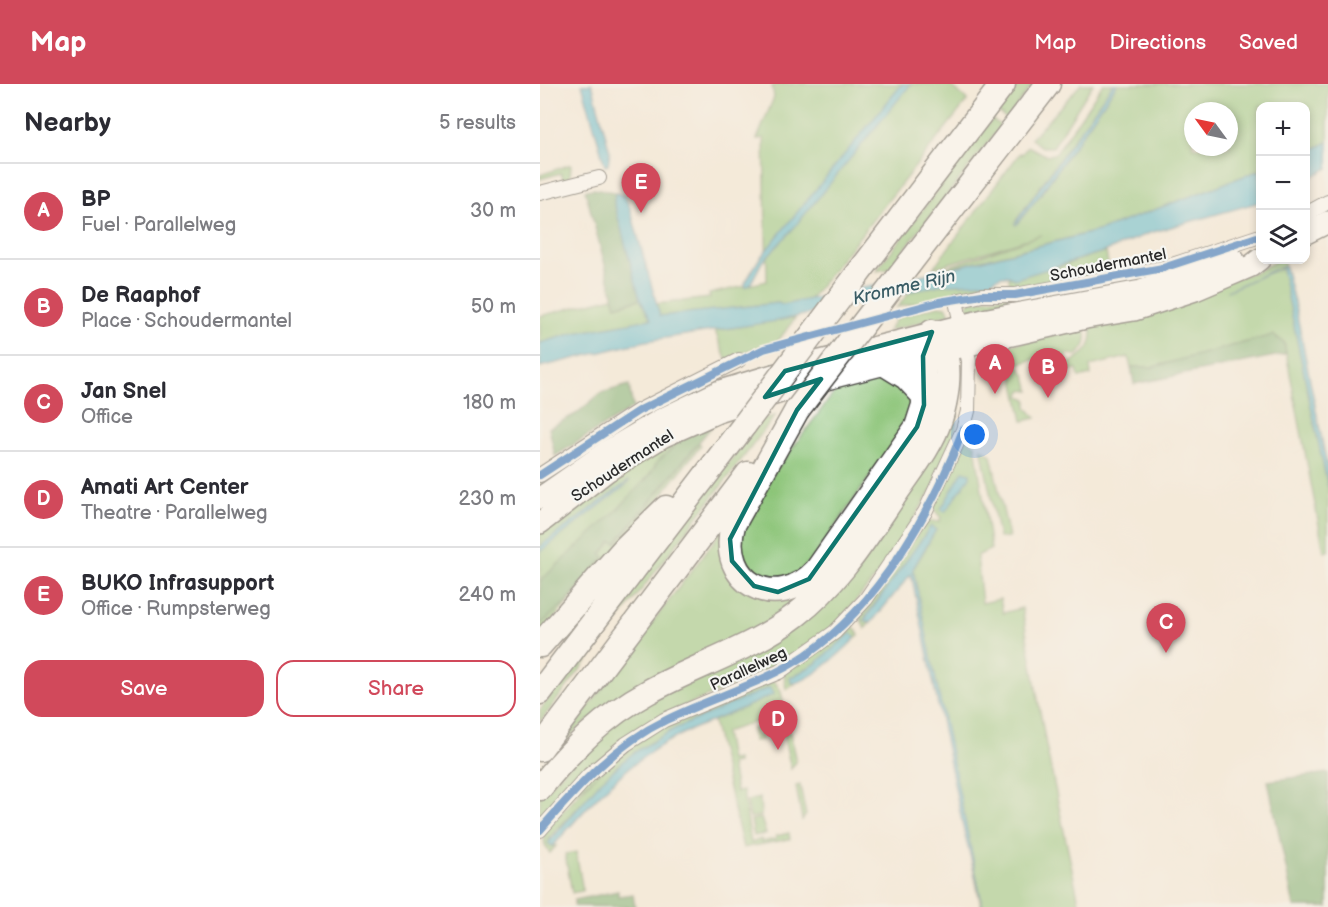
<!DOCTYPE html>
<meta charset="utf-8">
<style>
:root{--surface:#fff;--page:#f2f2f3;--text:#2b2b33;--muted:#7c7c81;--line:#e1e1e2;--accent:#d1495b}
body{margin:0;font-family:"Balsamiq Sans",sans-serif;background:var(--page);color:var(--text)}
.controls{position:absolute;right:18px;top:18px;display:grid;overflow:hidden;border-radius:12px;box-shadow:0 3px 9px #0003}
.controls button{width:54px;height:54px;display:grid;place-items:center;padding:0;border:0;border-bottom:2px solid var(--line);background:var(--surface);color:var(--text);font:30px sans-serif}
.compass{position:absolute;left:644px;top:18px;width:54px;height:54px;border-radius:50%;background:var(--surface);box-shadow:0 3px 9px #0003;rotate:303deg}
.you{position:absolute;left:435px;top:351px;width:21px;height:21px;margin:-15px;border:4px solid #fff;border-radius:50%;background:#1a73e8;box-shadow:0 0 0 9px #1a73e833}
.badge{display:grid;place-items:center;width:39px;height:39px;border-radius:50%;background:var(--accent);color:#fff;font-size:20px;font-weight:700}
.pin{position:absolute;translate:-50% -50px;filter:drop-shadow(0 2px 3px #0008)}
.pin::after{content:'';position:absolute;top:32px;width:21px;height:18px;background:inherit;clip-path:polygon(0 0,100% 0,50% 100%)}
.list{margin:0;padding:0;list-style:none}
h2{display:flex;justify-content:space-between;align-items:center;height:78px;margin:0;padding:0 24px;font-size:26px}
h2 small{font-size:20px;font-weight:400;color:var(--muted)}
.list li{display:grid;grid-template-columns:39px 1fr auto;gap:18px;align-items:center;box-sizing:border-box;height:96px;padding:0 24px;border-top:2px solid var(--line)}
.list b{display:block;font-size:22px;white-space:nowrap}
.list p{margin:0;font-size:20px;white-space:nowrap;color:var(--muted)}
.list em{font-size:20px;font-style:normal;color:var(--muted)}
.actions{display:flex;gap:12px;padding:18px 24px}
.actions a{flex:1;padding:14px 0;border:2px solid var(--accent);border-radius:18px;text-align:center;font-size:21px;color:var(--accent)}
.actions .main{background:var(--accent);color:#fff}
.icon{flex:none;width:33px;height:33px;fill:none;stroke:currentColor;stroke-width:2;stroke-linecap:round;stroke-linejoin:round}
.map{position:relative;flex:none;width:788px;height:823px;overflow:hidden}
header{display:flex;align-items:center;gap:36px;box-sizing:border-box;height:84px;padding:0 30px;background:var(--accent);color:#fff}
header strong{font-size:28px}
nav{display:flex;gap:33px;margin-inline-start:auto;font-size:21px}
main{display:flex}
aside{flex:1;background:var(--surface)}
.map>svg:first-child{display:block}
.green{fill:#8bc477;stroke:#5b7851;stroke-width:1.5;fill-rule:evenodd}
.forest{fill:#70aa68;stroke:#4e6a4a;stroke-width:1.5}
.water{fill:#4fb5cd;stroke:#3d707c;stroke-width:1.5}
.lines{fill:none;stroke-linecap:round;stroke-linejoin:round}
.minor-casing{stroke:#494845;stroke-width:16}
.primary-casing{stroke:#494845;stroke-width:24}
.motorway-casing{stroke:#494845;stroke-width:27}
.minor{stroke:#fff;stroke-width:14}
.primary{stroke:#fff;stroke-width:21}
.motorway{stroke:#fff;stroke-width:24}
.motorway-bridge-casing{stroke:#494845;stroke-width:27;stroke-linecap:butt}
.motorway-bridge{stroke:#fff;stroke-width:24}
.cycleway-casing{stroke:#f6f6f2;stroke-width:11}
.cycleway{stroke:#0057b8;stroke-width:8}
.marked{fill:none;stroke:#0f766e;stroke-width:4.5;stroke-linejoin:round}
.labels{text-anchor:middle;stroke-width:4.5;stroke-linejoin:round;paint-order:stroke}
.street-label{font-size:16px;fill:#2b2b2b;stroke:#f6f6f2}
.water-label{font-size:18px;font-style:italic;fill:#385b64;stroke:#f6f6f2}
</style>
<header>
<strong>Map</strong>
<nav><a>Map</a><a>Directions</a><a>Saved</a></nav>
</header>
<main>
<aside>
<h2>Nearby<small>5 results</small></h2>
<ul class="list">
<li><span class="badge">A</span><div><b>BP</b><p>Fuel · Parallelweg</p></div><em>30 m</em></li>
<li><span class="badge">B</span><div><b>De Raaphof</b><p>Place · Schoudermantel</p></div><em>50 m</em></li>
<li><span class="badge">C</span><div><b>Jan Snel</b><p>Office</p></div><em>180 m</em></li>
<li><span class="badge">D</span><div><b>Amati Art Center</b><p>Theatre · Parallelweg</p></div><em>230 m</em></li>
<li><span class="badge">E</span><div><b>BUKO Infrasupport</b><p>Office · Rumpsterweg</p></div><em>240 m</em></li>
</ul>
<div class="actions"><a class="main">Save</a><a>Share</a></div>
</aside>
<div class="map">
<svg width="788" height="823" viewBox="0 0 788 823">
<rect width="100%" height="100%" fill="#f6f6f2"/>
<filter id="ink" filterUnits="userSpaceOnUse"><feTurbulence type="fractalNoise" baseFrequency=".0167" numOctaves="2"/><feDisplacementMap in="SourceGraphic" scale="12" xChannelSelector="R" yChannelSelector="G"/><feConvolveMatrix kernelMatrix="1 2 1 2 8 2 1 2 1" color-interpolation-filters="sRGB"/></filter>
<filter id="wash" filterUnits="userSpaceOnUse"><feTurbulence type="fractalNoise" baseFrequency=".008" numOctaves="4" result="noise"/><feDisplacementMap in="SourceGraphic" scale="24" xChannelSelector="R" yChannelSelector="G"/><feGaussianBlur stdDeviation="1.35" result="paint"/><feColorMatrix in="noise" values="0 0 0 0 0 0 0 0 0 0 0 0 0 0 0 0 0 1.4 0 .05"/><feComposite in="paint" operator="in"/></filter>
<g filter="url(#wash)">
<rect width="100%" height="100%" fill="#f4ead9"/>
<path class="green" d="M238,0H409L428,16L270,215L242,221L238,219L119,232L116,220L170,214L169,210L227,197L224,54L217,55L234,13L232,2Z
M480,0H493L467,35L458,28Z
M541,0H553L513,63H502L491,55Z
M563,0H573L475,138L500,111L577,0H788V58L766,69V22H720V86L561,146L389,189L501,151L393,184L480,69L482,70L488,62L507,72L516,69ZM653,27H689V63H653Z
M452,35L461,42L349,185L336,187Z
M31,80L30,94L24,97L21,89L0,95V91Z
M566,167L570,192L470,205L469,192L514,184Z
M738,176H743L745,182L736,186L742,185L743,188L788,404V467L784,468L744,258L733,251L613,283H591L588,273L550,282L551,291L539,294L537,285L522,288C533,270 556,274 551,242L718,187Z
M597,195L449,223L425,228L430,217Z
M451,198V208L410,212L357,223L370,208L399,201Z
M73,213L76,222L100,215L111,235L35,249L0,259V232Z
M398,222L407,223L410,230L348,247L358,232Z
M256,233L238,257L207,267L188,280L175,247Z
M545,244C548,256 546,263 537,271L526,270L528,278L523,280L517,271L513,270L471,282L465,262Z
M419,279L417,339L412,363L394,402L345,482L295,542L244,580L135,626L0,738V711L82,630L242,553Z
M479,282L486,292L490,307L482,306L480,312L487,315V323L496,334L483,337L472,286Z
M347,291L373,314L370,335L272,476L256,490L239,496L223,492L206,480L198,450L221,406L299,302Z
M235,332L0,638V626L222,335Z
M148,350C122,373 103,400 79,425C54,450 26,473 0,497V447L61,399Z
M426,355L435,361L451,465L437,472L442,519L460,515L463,529L482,524L506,661L540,823H441L373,485L388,460L378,462L325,532L329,540L325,545L319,531L354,486L386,436L399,438L401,434L393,424Z
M159,359L161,361L101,437L0,550V541L27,517L64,473L61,471L72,456L77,459Z
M441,364L451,371L469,453L459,454Z
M183,445L198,499L287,496L234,540L74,618L38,644L6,679Z
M307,542L315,544L319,551L315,554L311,549L275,580L250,594L255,600L246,606L244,590Z
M232,596C242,603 246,619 240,630L185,648L190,676L197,675V679L191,680L196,708L203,707L211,759L221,755V758L236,755V752L249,749L250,755L203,764L173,637L234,610L230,603L134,645L78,681L9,754L12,762H16L10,769L5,762L3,748L58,689L113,647Z
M241,637L247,640L216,646L217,652L222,651V656L213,657L212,645Z
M242,646L250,648L256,678L251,685Z
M260,701L266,731L262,736L256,702Z
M220,714L221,732L210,734L207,717Z
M221,734L226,750L214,752L211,736Z
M36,768L43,807L32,809L25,770Z"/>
<path class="forest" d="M54,105L75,108L74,118L100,215L76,222L45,106Z
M733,251L744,259L746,270L594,300L591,283H613Z
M89,301L93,324L15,372L9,344L36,330L61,309Z
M173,341L76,459L72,457L61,470L65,473L27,517L0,541V497L76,427L109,392L118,377L148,350Z
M788,689V823H754L728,697Z
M78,807V812L93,810L95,823L34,822V816Z"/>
<path class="water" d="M42,0H52L53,3L70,68L68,81L65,82Z
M362,0H371L253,145L222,178L210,201L205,203V199L219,175Z
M573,0H577L500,111L476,141L475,139Z
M788,58V84L766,96V69Z
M720,86V118L610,149L566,167L475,195C467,190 458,191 451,198L399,201L237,237L106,257L0,283V259L35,249L111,235L100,215L74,118L75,108L85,112L90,124L120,232L238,219L243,221L412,184L561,146Z
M745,182L756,226L788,386V404L742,185L733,186L687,207Z
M423,387L430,389V393L405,428L401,425Z
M90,396L85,402L0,468V463L7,457Z
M391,442L396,446L373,485L443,823L423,743L371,490L331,539L324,536Z
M311,549L315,552V555C303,567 267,601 251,599L250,594L275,580Z
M230,603L234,610C201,627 166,637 134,654C85,680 50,719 15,760L12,762L8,759L61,697L93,669L134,645Z"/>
</g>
<g filter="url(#ink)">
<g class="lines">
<defs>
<path id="minor" d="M0,109L59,94
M766,130L788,118
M0,391L98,327L199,276
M0,746L49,691L86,660L124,636L239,588L295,548L326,515L385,428L423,346L428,327L429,277L416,217L442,211H475L623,184L720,152"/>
<path id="primary" d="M766,149L788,138
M0,414L66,368L120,336L180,307L273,279L448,235L601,207L694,176
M0,439L67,387L122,353L178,328L263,301L345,280L546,234L594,226L655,206L711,182L720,175"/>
<path id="motorway" d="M369,180L508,0
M317,191L463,0
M345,280L366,293L384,312
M257,326L193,441C178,499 236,530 277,486L377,343L384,321L383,272L392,248
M0,561L85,464L126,424
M0,608L205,340
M0,665L208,390
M0,704C31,665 64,632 108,608C156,581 212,565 256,531C298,499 325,455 354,412C370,388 391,363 400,335C406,316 411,287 404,267C402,261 396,254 392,248"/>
</defs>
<use href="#minor" class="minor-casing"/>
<use href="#primary" class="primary-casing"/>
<use href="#motorway" class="motorway-casing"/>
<use href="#minor" class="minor"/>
<use href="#primary" class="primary"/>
<use href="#motorway" class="motorway"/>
<defs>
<path id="motorway-bridge" d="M257,326L369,180
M205,340L317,191"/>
</defs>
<use href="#motorway-bridge" class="motorway-bridge-casing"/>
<use href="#motorway-bridge" class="motorway-bridge"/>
<defs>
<path id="cycleway" d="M0,391L98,327L224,265L399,218L442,211H475L623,184L720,152
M0,746C37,704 74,661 126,636C172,613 223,600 266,571C339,521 392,427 423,346"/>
</defs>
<use href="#cycleway" class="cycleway-casing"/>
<use href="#cycleway" class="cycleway"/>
</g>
</g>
<path d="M0 0H788V823H0ZM392,248L383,272L384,321L377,343L269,495L238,508L214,502L192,477L190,455L257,326L281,295L225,313L245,287Z" fill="#f4ead9" fill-opacity=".55" fill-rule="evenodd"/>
<path class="marked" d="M392,248L383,272L384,321L377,343L269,495L238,508L214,502L192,477L190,455L257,326L281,295L225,313L245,287Z"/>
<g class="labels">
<g class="street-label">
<text transform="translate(568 180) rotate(-11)" y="6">Schoudermantel</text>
<text transform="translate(82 381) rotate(-33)" y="6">Schoudermantel</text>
<text transform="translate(208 584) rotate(-25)" y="6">Parallelweg</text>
</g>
<g class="water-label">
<text transform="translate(364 203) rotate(-13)" y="6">Kromme Rijn</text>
</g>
</g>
</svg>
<div class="controls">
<button>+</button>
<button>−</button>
<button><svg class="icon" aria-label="layers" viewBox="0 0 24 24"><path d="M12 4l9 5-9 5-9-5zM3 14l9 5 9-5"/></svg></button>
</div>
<svg class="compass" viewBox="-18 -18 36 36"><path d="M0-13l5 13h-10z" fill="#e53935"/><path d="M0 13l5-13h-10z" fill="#7c7c81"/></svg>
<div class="you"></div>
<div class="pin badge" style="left:455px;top:310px">A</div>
<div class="pin badge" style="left:508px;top:314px">B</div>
<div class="pin badge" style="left:626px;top:569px">C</div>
<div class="pin badge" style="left:238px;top:666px">D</div>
<div class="pin badge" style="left:101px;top:129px">E</div>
</div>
</main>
